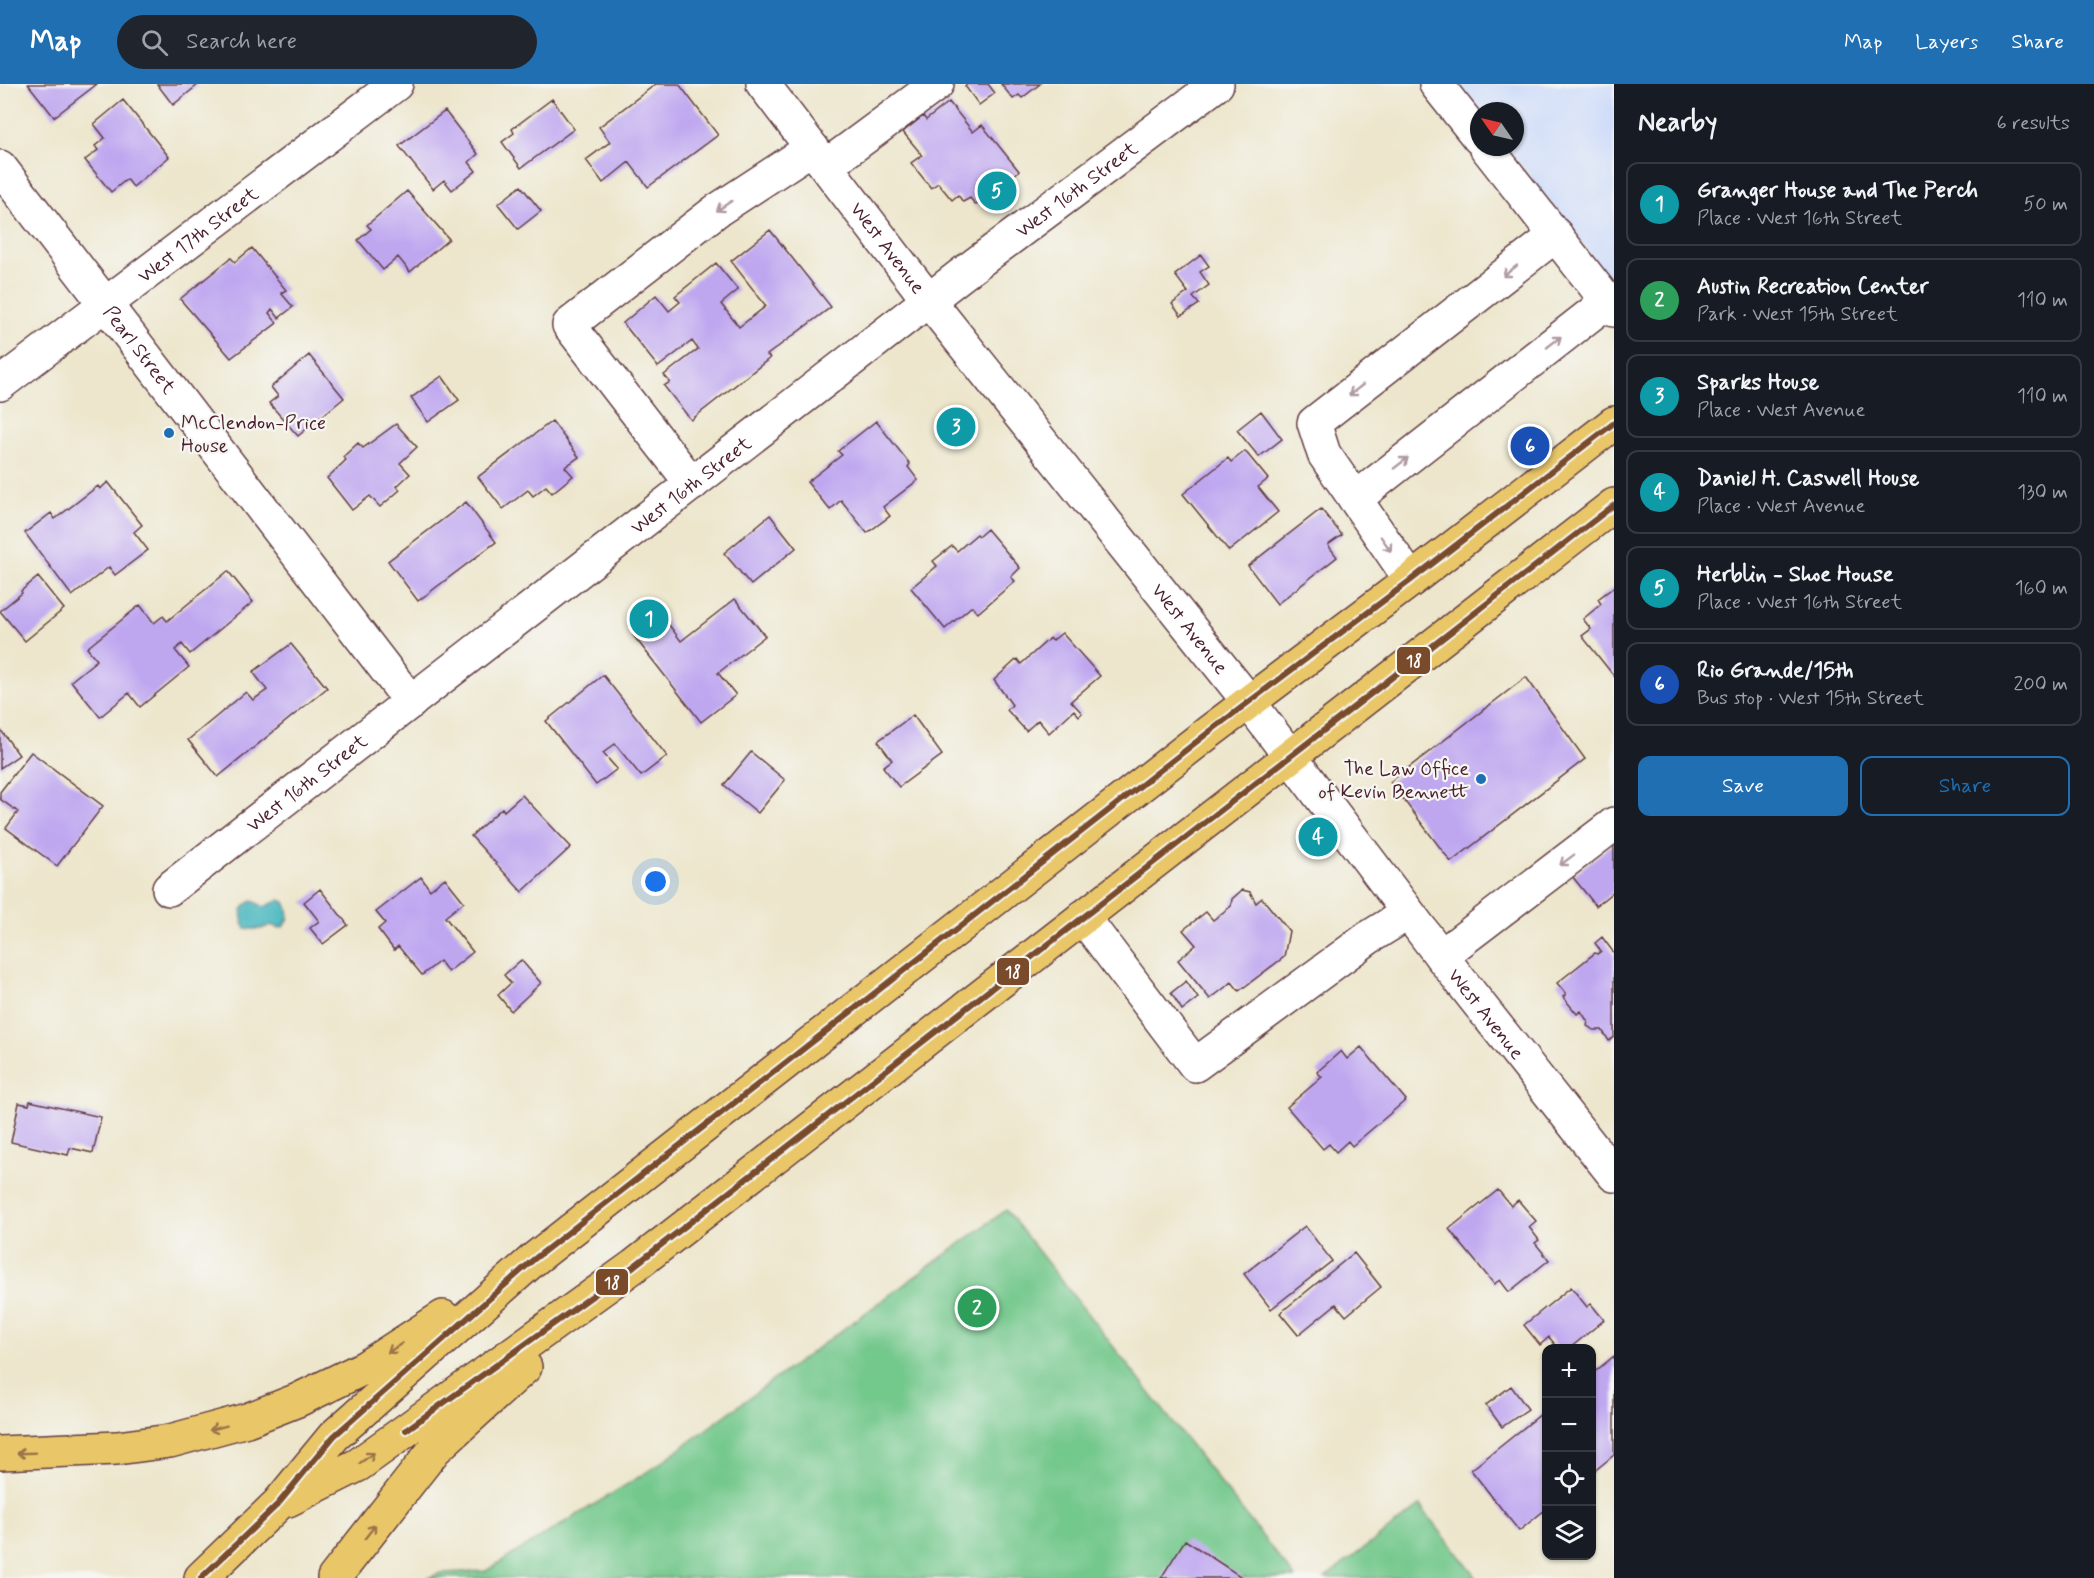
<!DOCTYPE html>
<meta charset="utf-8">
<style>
:root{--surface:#171b24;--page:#20242c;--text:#f1f3f6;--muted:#9ea1a6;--line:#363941;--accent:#1f6fb2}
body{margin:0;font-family:Mynerve,sans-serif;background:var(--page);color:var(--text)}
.controls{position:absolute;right:18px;bottom:18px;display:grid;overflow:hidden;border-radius:12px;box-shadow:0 2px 4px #0004}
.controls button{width:54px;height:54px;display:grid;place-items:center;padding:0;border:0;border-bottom:2px solid var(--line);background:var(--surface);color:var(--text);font:30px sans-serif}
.compass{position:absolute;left:1470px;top:18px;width:54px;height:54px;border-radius:50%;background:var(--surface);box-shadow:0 2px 4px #0004;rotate:304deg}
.you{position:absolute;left:656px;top:798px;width:21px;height:21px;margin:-15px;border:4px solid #fff;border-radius:50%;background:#1a73e8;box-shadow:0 0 0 9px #1a73e833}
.badge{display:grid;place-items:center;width:39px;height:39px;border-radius:50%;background:var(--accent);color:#fff;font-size:20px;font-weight:700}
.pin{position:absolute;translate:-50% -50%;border:3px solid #fff;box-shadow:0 2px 6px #0006}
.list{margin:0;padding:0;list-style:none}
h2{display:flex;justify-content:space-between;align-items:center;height:78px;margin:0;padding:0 24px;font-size:26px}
h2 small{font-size:20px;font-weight:400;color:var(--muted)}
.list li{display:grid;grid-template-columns:39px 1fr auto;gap:18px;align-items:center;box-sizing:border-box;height:84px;margin:0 12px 12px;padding:0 12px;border:2px solid var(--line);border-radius:12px}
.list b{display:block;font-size:22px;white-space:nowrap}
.list p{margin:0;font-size:20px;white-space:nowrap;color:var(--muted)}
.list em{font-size:20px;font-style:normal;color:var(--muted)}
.actions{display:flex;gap:12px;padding:18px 24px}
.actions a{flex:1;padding:14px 0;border:2px solid var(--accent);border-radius:12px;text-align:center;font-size:21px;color:var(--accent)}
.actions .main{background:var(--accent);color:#fff}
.icon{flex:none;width:33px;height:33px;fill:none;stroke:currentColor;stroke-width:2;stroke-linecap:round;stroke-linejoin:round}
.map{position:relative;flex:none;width:1614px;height:1494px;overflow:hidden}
header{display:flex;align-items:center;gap:36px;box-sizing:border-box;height:84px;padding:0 30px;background:var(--accent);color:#fff}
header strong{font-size:28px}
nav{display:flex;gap:33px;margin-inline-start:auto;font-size:21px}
.search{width:420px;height:54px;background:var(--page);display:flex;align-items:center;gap:15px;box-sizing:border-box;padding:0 21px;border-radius:33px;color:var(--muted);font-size:22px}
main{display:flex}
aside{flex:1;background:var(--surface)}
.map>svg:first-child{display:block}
.built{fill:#cddbfa}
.green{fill:#73c88c;stroke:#5e745c;stroke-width:1.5}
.water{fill:#49b8c0;stroke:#4a6c76;stroke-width:1.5}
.building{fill:#bfa7f0}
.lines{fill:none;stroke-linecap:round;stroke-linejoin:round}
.minor-casing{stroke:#623d43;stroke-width:36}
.major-casing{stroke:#623d43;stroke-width:36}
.minor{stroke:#fff;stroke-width:33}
.major{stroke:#e9c769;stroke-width:33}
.bus-1-casing{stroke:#f6f6f2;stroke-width:10}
.bus-1{stroke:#7a4b2a;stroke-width:6}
.oneway{stroke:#ae9aa0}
.oneway2{stroke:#9a734a}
.poi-dot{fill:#1f6fb2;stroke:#f6f6f2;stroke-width:2}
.labels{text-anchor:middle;stroke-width:4.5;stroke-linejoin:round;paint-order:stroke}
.street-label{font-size:20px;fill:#4a1f2b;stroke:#f6f6f2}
.poi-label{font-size:20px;fill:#4a1f2b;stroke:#f6f6f2;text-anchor:start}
.line-badge{stroke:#f6f6f2;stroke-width:2}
.badge-label{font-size:16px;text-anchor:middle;font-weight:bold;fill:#fff}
</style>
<header>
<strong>Map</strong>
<div class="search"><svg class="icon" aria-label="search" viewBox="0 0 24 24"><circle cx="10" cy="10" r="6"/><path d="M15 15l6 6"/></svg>Search here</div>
<nav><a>Map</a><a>Layers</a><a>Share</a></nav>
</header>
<main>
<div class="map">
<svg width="1614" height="1494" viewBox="0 0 1614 1494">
<rect width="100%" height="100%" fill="#f6f6f2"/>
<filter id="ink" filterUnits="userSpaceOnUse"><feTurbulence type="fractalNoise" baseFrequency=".0167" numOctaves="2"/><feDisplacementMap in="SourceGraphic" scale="12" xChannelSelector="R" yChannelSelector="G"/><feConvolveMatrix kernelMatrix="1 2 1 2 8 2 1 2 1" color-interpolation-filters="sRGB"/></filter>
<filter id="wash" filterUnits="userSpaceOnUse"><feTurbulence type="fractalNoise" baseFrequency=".008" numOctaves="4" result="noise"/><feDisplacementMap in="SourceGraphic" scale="24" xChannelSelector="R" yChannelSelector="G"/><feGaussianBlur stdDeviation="1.35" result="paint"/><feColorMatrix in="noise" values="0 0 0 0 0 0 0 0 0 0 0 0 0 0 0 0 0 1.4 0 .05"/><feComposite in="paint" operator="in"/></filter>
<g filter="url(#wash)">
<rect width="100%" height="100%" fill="#ede6cc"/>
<path class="built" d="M1458,0H1614V201L1507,63H1515V27H1479Z"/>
<path class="green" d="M1006,1126L1295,1494H428L441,1489L486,1487L652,1385Z
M1420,1422L1477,1494H1325Z"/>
<path class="water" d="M280,816L285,818C289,826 291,836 283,843L278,844L271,841L261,845H246C240,834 238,822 253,817L264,823Z"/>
<g id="blocks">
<path class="building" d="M28,0H97L54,33Z
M157,0H199L173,21Z
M656,0H679L718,51L648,103L629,78L603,99L586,76L610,58L599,43Z
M968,0H988L995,9L979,21L965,2Z
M1001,0H1040L1022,14L1019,11L1013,15Z
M552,15L574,45L521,84L502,58L514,49L512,45Z
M123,16L169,73L133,103L127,95L111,108L85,76L98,66L95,62L105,54L94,40Z
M949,18L973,48L982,41L1019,87L976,121L970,114L963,118L958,111L952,116L938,99L931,104L911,79L922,71L903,48L923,32L926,36Z
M445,27L478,70L469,78L476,87L452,106L444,96L433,105L399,62Z
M521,102L541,127L518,145L498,120Z
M407,107L449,155L410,188L398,173L383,186L358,156L371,145L367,141Z
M770,146L831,223L767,271L770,274L691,336L664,302L670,298L664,291L698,265L692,257L658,283L623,239L656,211L669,227L680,218L675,212L716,179L738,206L721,220L739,243L766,222L731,177Z
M252,164L286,206L281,209L293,223L279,234L272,225L269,229L277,239L231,274L180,215L231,174L235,178Z
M1201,171L1209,182L1200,188L1209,201L1193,213L1199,220L1181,232L1172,220L1188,208L1175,191Z
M309,271L344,314L298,352L269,319L278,312L271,303Z
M442,292L459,316L428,338L411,314Z
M1261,327L1282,355L1259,373L1237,346Z
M552,337L579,373L565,383L573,392L552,409L546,402L533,412L528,406L503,425L478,393Z
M876,337L910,380L908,383L918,396L883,423L890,432L867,449L841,416L830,426L807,398L842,371L838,367Z
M396,340L417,363L400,379L410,390L397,402L400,406L380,423L370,412L352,426L327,394L346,376L343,373L358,359L363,364Z
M1245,367L1268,395L1258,403L1278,428L1229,467L1183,410L1228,374L1231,378Z
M108,398L142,441L134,448L148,466L115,491L109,483L72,512L25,449L51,429L55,435L98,402L100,405Z
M466,418L496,458L418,517L388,477Z
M1321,425L1342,451L1328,461L1337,473L1277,520L1248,482Z
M770,431L796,464L751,501L724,469Z
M987,445L1020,484L1011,493L1015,497L978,529L972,522L945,545L911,504L937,482L933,477L952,462L957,467L977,450L979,452Z
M228,487L253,518L190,570L182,560L175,566L189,583L140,623L129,609L100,633L71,597L97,576L87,564L140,521L154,539L163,532L167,537Z
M38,493L64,525L25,557L0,527L22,509L21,507Z
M1614,503V592L1582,552L1591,545L1583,535L1601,520L1598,515Z
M735,515L765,552L718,589L736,611L701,638L633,551L660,529L681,557Z
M1062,549L1100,592L1071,617L1082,629L1079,632L1074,626L1049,649L1038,636L1026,647L1007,626L1012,621L994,596L1017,575L1021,580L1050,554L1052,557Z
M291,560L327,604L218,693L188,656L246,608L253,616L267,606L253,588Z
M603,591L667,672L641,692L615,660L603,669L617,685L596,701L546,637Z
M1526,593L1585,675L1451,778L1390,698Z
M913,631L942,671L899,703L883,683L892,676L878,657Z
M0,645L19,671L0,684Z
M31,668L103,722L57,782L6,744L18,728L0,715V708Z
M751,668L785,696L758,729L724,701Z
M522,711L571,763L522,808L471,752L502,724L504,727Z
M1614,759V807L1596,822L1572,792Z
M421,793L430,806L445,794L464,818L445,833L473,868L448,888L440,877L422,891L398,862L394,866L378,845L385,839L376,828Z
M320,805L348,841L323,860L310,844L319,837L304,818Z
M1242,806L1250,808L1256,819L1262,814L1289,847L1284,873L1239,907L1232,898L1210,915L1178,876L1196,861L1183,846L1206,828L1213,836L1231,822L1232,815Z
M1602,853L1614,869V953L1609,957L1602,946H1594L1587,942L1588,938L1581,927L1577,930L1563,913L1566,910L1557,899L1595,869L1597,870L1601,867L1595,859Z
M521,876L541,899L511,927L498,911L511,899L504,891Z
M1186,897L1198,914L1182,926L1171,909Z
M1361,963L1406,1016L1352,1062L1348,1057L1336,1068L1329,1060L1323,1065L1287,1023L1322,993L1317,988L1341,967L1347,975Z
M30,1017L101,1033L93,1069L70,1064L68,1071L11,1058L19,1019L29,1021Z
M1498,1106L1511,1122L1518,1116L1536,1137L1529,1143L1539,1156L1535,1159L1549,1176L1509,1208L1500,1196L1494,1200L1449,1145Z
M1305,1142L1332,1177L1271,1225L1244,1190Z
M1354,1169L1381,1203L1346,1232L1336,1220L1298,1251L1280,1229Z
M1571,1203L1587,1223L1591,1220L1604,1236L1570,1264H1558L1549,1253L1540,1261L1524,1241Z
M1614,1272V1371L1592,1389V1290Z
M1511,1302L1528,1325L1502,1343L1486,1321Z
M1546,1326V1425L1519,1447L1471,1386Z
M1185,1456L1243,1494H1161Z"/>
</g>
</g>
<g filter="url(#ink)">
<use href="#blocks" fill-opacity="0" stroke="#623d43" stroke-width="1.5"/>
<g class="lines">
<defs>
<g id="minor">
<path id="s1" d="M763,0L929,217L1249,618L1441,872L1614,1091"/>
<path d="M1436,0L1479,54"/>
<path d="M1486,63L1614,226"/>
<path d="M826,82L937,0"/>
<path id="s2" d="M0,83L411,618"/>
<path id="s3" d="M0,300L396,0"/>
<path d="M692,400L569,241L716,127L812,64"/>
<path d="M1355,415L1608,217"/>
<path d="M1411,496L1324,370L1314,339L1556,151"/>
<path id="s4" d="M169,805L961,191L1217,0"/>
<path d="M1083,833L1195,981L1368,854L1408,829"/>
<path d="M1441,872L1614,740"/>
</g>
<path id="major" d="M0,1369L117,1364L170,1357L247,1336L298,1316L364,1284L443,1233
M288,1416L358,1381L634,1182L1614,421
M201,1494L278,1420L334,1352L533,1176L1209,648L1411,496L1614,339
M334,1494L435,1365L525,1283"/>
</defs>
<use href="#minor" class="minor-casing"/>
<use href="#major" class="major-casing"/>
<use href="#minor" class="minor"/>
<use href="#major" class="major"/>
<defs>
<path id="bus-1" d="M406,1346L634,1182L1614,421
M201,1494L278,1420L334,1352L533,1176L1209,648L1411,496L1614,339"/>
</defs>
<use href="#bus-1" class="bus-1-casing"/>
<use href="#bus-1" class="bus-1"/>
</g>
<defs><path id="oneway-shaft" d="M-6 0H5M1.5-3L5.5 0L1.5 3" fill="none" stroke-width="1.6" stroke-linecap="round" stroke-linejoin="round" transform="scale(1.5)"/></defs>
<g class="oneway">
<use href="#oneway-shaft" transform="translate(724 122) rotate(146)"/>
<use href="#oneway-shaft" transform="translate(1510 187) rotate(142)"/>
<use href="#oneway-shaft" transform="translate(1554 258) rotate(-38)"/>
<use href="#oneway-shaft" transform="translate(1356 306) rotate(142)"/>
<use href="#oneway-shaft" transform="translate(1401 379) rotate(-38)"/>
<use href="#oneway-shaft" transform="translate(1386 460) rotate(55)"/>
<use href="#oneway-shaft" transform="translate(1567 776) rotate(143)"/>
</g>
<g class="oneway2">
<use href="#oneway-shaft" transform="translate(395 1264) rotate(147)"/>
<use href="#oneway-shaft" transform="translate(218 1344) rotate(165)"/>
<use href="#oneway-shaft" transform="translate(26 1369) rotate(178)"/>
<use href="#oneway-shaft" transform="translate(367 1374) rotate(-36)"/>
<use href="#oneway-shaft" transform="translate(370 1448) rotate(-52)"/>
</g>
</g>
<g class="poi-dot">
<circle cx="169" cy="349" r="6"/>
<circle cx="1481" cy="695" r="6"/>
</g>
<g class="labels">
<g class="street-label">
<text dy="7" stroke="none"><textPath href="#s4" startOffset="1146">West 16th Street</textPath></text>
<text dy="7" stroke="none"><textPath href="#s3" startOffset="248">West 17th Street</textPath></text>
<text dy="7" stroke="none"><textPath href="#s1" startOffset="206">West Avenue</textPath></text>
<text dy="7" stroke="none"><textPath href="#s2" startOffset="230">Pearl Street</textPath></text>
<text dy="7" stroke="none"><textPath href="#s4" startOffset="660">West 16th Street</textPath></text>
<text dy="7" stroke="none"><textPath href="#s1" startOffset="692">West Avenue</textPath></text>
<text dy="7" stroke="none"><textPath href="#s4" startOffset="174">West 16th Street</textPath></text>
<text dy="7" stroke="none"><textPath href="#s1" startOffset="1178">West Avenue</textPath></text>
</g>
<g class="poi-label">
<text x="181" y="345">McClendon-Price<tspan x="181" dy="23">House</tspan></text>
<text x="1469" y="691" text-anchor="end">The Law Office<tspan x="1469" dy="23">of Kevin Bennett</tspan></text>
</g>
</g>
<g class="line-badge">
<rect x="1396" y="562" width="35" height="29" rx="6" fill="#7a4b2a"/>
<rect x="996" y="873" width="34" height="29" rx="6" fill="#7a4b2a"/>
<rect x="595" y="1184" width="34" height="28" rx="6" fill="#7a4b2a"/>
</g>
<g class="badge-label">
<text x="1414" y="582">18</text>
<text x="1013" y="893">18</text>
<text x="612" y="1204">18</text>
</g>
</svg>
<div class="controls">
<button>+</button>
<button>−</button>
<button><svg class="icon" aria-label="locate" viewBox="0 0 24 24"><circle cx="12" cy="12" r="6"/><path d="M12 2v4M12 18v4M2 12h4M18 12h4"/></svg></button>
<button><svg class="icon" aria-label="layers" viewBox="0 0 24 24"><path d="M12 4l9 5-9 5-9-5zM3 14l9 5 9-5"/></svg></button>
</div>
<svg class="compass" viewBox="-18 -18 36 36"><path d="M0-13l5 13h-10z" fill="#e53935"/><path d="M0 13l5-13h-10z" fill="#9ea1a6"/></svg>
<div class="you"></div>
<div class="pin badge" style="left:649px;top:535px;background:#0f9aa8">1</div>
<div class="pin badge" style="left:977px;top:1224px;background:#2e9e5b">2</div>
<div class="pin badge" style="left:956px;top:343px;background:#0f9aa8">3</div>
<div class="pin badge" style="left:1318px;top:753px;background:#0f9aa8">4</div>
<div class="pin badge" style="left:997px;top:107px;background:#0f9aa8">5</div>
<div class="pin badge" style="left:1530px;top:362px;background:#1a4fb4">6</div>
</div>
<aside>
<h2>Nearby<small>6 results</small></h2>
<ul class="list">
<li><span class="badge" style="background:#0f9aa8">1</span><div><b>Granger House and The Perch</b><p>Place · West 16th Street</p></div><em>50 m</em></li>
<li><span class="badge" style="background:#2e9e5b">2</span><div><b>Austin Recreation Center</b><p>Park · West 15th Street</p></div><em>110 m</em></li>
<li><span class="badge" style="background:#0f9aa8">3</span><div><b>Sparks House</b><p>Place · West Avenue</p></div><em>110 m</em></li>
<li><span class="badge" style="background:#0f9aa8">4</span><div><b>Daniel H. Caswell House</b><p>Place · West Avenue</p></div><em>130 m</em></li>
<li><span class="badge" style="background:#0f9aa8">5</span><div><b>Herblin - Shoe House</b><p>Place · West 16th Street</p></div><em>160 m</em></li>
<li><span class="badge" style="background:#1a4fb4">6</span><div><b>Rio Grande/15th</b><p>Bus stop · West 15th Street</p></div><em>200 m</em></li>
</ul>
<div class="actions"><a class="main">Save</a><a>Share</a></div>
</aside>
</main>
